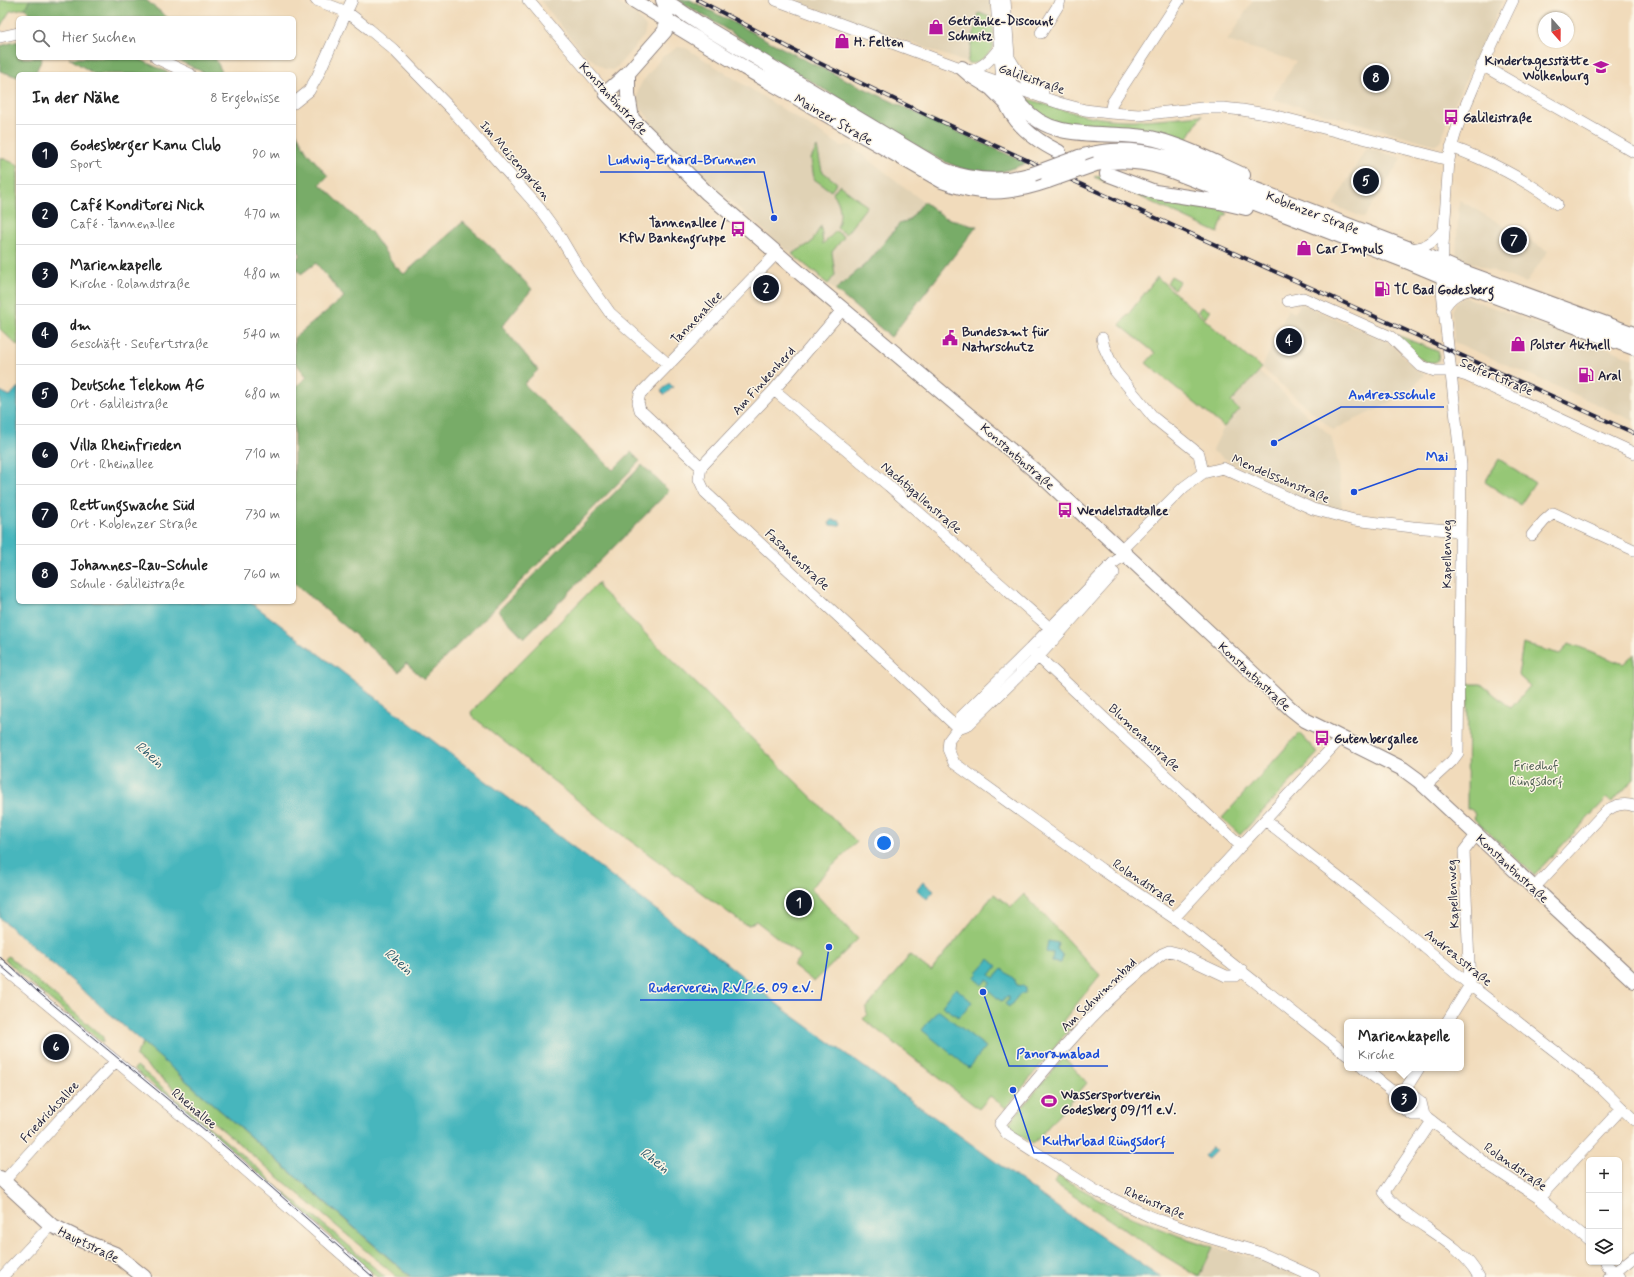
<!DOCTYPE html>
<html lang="de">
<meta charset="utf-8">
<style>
:root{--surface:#fff;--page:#f6f6f6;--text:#222;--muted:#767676;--line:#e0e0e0;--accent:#111827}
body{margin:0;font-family:Mynerve,sans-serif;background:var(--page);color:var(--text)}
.controls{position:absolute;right:12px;bottom:12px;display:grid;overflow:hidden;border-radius:6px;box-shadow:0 1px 3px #0004}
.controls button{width:36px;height:36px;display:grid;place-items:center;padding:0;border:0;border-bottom:1px solid var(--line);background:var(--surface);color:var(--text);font:20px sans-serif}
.compass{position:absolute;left:1538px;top:12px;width:36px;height:36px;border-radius:50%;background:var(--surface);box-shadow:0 1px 3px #0004;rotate:159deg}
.you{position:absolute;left:884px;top:843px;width:14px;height:14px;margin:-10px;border:3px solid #fff;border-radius:50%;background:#1a73e8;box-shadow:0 0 0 6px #1a73e833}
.badge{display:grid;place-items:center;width:26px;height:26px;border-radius:50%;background:var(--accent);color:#fff;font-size:13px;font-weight:700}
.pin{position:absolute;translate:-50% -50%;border:2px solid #fff;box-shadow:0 1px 4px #0006}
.popup{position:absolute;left:1344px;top:1019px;width:120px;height:52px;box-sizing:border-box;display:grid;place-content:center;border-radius:6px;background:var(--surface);filter:drop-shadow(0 1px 3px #0005);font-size:13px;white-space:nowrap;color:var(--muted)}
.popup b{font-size:15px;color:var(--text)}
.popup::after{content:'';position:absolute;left:50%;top:100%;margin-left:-8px;border:8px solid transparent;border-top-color:var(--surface)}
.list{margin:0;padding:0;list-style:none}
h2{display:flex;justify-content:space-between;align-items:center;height:52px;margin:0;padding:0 16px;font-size:17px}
h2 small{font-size:13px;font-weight:400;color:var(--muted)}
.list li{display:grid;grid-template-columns:26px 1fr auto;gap:12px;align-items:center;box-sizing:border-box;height:60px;padding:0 16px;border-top:1px solid var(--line)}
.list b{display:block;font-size:15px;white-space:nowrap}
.list p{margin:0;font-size:13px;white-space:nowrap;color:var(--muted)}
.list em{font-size:13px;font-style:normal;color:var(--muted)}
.icon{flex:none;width:22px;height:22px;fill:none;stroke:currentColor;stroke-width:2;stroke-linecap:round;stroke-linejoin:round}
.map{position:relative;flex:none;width:1634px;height:1277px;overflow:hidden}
.search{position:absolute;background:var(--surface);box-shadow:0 1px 3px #0004;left:16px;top:16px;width:280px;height:44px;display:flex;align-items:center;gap:10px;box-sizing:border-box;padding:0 14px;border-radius:6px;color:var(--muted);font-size:15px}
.panel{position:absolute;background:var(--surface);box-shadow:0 1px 3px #0004;left:16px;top:72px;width:280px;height:532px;border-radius:6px}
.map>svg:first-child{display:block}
.built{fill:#e0d2b5}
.green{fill:#96c776;stroke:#5c7458}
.forest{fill:#78ac67;stroke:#4d6751}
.water{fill:#46b6bd;stroke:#346c7c}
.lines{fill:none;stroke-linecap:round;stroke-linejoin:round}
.minor-casing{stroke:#8a7e7b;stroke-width:12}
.major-casing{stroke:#8a7e7b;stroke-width:16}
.minor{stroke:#fff;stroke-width:11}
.major{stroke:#fff;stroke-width:14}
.tram{stroke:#22223b;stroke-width:1}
.rail-casing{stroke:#22223b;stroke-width:4}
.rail{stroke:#fcf5e5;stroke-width:2.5;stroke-dasharray:8;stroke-linecap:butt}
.major-bridge-casing{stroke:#8a7e7b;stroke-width:16;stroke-linecap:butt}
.major-bridge{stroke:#fff;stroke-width:14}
.labels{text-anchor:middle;stroke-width:3;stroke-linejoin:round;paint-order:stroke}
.poi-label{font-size:13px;font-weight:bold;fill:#22223b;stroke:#fcf5e5;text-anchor:start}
.street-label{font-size:13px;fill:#22223b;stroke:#fcf5e5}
.park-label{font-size:13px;fill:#4b5c50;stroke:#fcf5e5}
.water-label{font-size:14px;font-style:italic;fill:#305d6f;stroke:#fcf5e5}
.leader{fill:none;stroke:#1d4ed8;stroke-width:1.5}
.callout-dot{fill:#1d4ed8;stroke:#fcf5e5;stroke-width:1.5}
.callout-label{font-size:14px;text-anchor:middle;font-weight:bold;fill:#1d4ed8;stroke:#fcf5e5;stroke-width:3;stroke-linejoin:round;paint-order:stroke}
</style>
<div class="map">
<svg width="1634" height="1277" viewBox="0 0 1634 1277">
<rect width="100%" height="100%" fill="#fcf5e5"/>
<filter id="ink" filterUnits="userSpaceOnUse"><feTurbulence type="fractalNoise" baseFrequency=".025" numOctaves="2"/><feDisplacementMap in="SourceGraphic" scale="8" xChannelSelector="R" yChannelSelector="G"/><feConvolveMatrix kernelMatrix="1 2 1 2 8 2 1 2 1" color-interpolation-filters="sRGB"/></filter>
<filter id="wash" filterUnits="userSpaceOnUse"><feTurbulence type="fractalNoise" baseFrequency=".012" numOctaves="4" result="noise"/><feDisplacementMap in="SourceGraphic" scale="16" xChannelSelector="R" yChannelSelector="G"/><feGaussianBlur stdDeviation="0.9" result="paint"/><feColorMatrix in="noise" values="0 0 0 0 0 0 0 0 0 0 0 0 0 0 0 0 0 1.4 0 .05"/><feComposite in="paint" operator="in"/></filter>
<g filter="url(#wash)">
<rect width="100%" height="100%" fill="#f1dbbb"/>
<path class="built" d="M540,0H613L637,16L646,27L644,36L618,66L612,70L605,69L583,53Z
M792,0H991L992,18L979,14L967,63Z
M1253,0H1503L1459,94L1440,142L1436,145L1272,99L1296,61L1227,41Z
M678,47L686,48L841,146L850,145L924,202L908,221L901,222L869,261L835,290L776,241L691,166L666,143L641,108L637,100L638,90L642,82L662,57Z
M1366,148L1402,158L1364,218L1333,205Z
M1459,200L1548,251L1526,283L1456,257Z
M1465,297L1567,335L1593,342L1634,359V421L1565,390L1454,342L1452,311L1456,302Z
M1300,303L1390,343L1417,370L1424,375L1412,388L1382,407L1333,430L1262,368L1288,309L1295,313Z
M1259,372L1331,436L1339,467L1342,511L1295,496L1251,474L1212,451L1224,427L1239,410L1231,403Z
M1213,1247L1258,1259L1297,1277H1199Z"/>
<path class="green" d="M0,0H30L25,8L10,11L0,27Z
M979,13L992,18C993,37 999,47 982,59C977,63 974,64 967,63Z
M1028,99C1059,109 1090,119 1123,120C1149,121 1176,117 1202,115L1185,142L1064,125L1046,120L1026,100Z
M817,147L822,171L837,183L831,191L814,179L811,159Z
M0,157L18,165V346L0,329Z
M1105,174L1220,208L1228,214L1224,216L1218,233L1134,194L1094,177Z
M839,185L867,206L846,234L837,228C842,215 841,204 833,193Z
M821,226L823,244L836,231L844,237L832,252L835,275L828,284L819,277L820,275L815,271L814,272L792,254L811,243Z
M1171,276L1180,281L1174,289L1167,283Z
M1157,277L1248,358L1252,360L1262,368L1231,402L1239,410L1224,427L1146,363L1155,353L1120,325Z
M1201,307L1210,311L1205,318L1198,311Z
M1397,335L1439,352L1438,361C1421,368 1408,346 1397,335Z
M1499,459L1535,483L1520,505L1485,482Z
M599,582V588L857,842L810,888L858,939L814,982L793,965L801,956L756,921L749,925L744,924L606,823L472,716L471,712Z
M1569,643L1623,664L1634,654V779L1612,802L1607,798L1534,875L1473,818L1475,815L1473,811L1470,809H1467L1468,684H1481L1511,708L1530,686L1518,675L1523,644L1560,654Z
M1299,733L1318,753L1240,835L1222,818Z
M994,894L1011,907L1024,894L1100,975L1063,1021L1071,1027L1006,1108L990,1096L979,1109L863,1019L867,1014L866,1009L910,955L931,971Z
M8,956L103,1037V1043L29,982L5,959Z
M143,1043L177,1072L181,1078H183L410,1277H397L135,1056Z
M1064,1057L1087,1083L1033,1144L1012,1130L1009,1123Z
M137,1066L267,1176L272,1183L334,1233L385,1277H377L233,1151L134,1069Z
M1058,1176L1117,1209L1129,1215V1216L1179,1236L1213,1247L1199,1277L1166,1257L1054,1183Z"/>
<path class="forest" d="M30,0H146L168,18H35L25,8Z
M678,0H690L811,63L929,119L1027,163C1018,166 1009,170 1000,172C976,177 954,166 933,156Z
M18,41V58H42L35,74H18V77L0,71V46Z
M69,58H137L171,74H94Z
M173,58H215L223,74H207Z
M296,132L307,152L328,176L320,184L371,232L395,266L404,274L463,222L491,247L532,289L502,326L538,370L524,384L613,470L631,452L640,461L424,679L406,663L399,672L294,583V388L307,377L294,361V338L344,297L316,263L301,274L294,266V261L301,255L294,247V133Z
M924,202L944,217L973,226H977L891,337L835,290L869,261L901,222L908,221Z
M642,465L669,491L524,638L498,611Z"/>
<path class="water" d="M669,383L673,387L665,395L661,391Z
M18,387V602H250L726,963L786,1011L948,1127L1057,1207L1161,1277H411L0,918V391L10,396Z
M832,520L840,521L841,524L839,526L830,525L829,523Z
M923,882L934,891L927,899L917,890Z
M1048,941L1058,943L1057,949L1063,956L1061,963L1052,962L1053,952L1051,953L1046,952Z
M989,959L997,966L990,975L994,978L1002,969L1014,979L1017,985L1023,986L1025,988V993L1019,995L1009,1007L1005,1004L1009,999V996H1007L1002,1002L986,988L991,982L987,979L982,985L974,978L978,973L977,972Z
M956,988L972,1002L959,1017L942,1006Z
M938,1010L986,1047L969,1068L922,1030Z
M1212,1147L1216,1151L1208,1159L1204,1156Z"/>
</g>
<g filter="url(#ink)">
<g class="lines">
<defs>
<path id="minor" d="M316,0L347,12L369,29L394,50L453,111L540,209L559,235L579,269L610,313L669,365
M528,0L606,93
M776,0L987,78L1059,103L1085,110L1110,113L1139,115L1202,108H1223L1242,110L1272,115L1449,160
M996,0L1002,82
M1005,0L1011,85
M1041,33L1059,4L1060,0
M0,37L18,33
M156,58L190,74
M1010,59C1018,73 1027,85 1043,91
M1482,65L1634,152
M970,71C984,67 991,59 1000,47
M294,103L309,91L317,77L352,0
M1110,113L1112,103L1179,0
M1451,147C1485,159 1529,181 1557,204
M1410,249C1426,248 1435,241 1444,229
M777,253L640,394L638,402L640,410L701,467L699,479L705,492L958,728
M1288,301L1303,298L1391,337L1421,366L1435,371H1450L1467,376L1634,453
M1443,310C1450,296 1460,291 1475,289
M1102,338L1104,347L1115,371L1154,418L1199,454L1203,473
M774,390L889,486L1050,628
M701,467L774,390L843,309
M1532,535L1544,521L1553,513L1634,550
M1121,550L1184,487L1203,473L1223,468L1313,509L1354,520L1413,527L1460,531
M1125,555L1113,563L1030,649L961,717L958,728L949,740L948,749L954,763L1101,869L1177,920L1347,1055
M1030,649L1241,846
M958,728L969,724L1039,656L1114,573
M1425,786L1452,761L1458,753L1461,465L1442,291L1443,246L1449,160C1453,136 1461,115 1471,93C1484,61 1498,31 1513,0
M1265,820L1366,899L1470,985L1596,1083L1634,1120
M1534,888L1604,813C1612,806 1623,802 1634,806
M1174,918L1341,738
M0,965L211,1140L368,1277
M1242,970L1236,976H1226L1177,953L1169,951L1162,954C1098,1003 1050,1063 1000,1124L1007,1134L1096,1191L1151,1217L1204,1236L1261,1253L1314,1277
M1447,1022L1470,985L1464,851L1477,834
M1363,1068L1392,1091L1396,1103L1413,1115H1424L1421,1102L1405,1090L1392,1091
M1405,1090L1419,1068
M1424,1115L1487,1164L1539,1198L1589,1241
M1432,1121L1384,1192C1391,1203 1400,1209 1411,1217C1434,1234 1465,1250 1479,1277
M4,1181L62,1117L116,1061
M1539,1198L1622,1108
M1606,1262L1608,1266L1620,1277
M2,1277L51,1225
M1609,1277L1634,1257"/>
<path id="major" d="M633,0L745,68L942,181C980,196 1010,194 1048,181
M663,0L667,10L665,31L628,73L606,93L707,193L801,274L1046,480L1291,709L1305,720L1403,769L1418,780L1634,981
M664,0L703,26L944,170C974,182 1002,183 1033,174
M962,68L970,75L991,88L1005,102
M628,73V95L632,119
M1002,82C1003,116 1031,138 1059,152
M1011,85C1012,93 1017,100 1022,106C1054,146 1112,128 1155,139C1186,147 1214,162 1243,175
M1079,157C1117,146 1144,150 1181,161L1410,249L1461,271L1634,334
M1096,164C1119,159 1141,161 1164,168L1411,263L1454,281L1634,348
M1107,174L1155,192L1220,202L1246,208
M0,1178L51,1225L83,1241L115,1254L144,1277"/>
</defs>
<use href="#minor" class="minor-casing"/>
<use href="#major" class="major-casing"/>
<use href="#minor" class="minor"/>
<use href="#major" class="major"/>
<path class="tram" d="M0,957L38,992L229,1150L373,1277
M0,965L14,977"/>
<defs>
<path id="rail" d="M698,0L811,59L929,116L1634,433"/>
</defs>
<use href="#rail" class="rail-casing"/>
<use href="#rail" class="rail"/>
<defs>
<path id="major-bridge" d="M1033,174L1079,157
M1048,181L1096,164"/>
</defs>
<use href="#major-bridge" class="major-bridge-casing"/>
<use href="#major-bridge" class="major-bridge"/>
</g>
</g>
<defs>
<symbol id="shop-bare" viewBox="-9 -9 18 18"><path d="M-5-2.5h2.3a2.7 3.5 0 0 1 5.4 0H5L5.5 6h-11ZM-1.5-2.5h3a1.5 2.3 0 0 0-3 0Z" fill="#b5179e" stroke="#fcf5e5" stroke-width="2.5" paint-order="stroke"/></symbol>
<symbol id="school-bare" viewBox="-9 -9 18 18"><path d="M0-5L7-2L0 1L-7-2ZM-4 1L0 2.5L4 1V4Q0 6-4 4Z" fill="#b5179e" stroke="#fcf5e5" stroke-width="2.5" paint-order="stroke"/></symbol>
<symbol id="bus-bare" viewBox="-9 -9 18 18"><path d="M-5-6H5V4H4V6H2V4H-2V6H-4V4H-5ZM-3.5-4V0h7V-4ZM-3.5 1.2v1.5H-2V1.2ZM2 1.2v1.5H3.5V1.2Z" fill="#b5179e" stroke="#fcf5e5" stroke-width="2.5" paint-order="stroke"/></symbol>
<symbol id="fuel-bare" viewBox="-9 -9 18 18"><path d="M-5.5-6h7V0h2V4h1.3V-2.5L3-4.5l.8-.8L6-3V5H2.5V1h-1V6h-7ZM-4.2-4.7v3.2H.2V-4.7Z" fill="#b5179e" stroke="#fcf5e5" stroke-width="2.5" paint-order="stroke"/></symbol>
<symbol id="civic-bare" viewBox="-9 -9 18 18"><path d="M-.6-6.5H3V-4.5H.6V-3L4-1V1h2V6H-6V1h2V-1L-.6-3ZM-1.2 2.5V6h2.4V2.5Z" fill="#b5179e" stroke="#fcf5e5" stroke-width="2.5" paint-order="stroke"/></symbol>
<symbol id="stadium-bare" viewBox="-9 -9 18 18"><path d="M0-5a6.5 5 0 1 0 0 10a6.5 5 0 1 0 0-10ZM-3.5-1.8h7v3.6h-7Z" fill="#b5179e" stroke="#fcf5e5" stroke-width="2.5" paint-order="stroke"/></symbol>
</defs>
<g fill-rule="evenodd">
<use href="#shop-bare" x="925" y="16" width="22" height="22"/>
<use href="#shop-bare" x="831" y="30" width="22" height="22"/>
<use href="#school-bare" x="1590" y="56" width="22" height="22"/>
<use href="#bus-bare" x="1440" y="106" width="22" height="22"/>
<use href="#bus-bare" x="727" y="218" width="22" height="22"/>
<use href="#shop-bare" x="1293" y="237" width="22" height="22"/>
<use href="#fuel-bare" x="1371" y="278" width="22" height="22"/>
<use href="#civic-bare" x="939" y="327" width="22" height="22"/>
<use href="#shop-bare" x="1507" y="333" width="22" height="22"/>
<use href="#fuel-bare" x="1575" y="364" width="22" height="22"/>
<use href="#bus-bare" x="1054" y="499" width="22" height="22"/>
<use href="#bus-bare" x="1311" y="727" width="22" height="22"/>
<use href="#stadium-bare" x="1038" y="1090" width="22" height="22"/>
</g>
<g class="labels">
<g class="poi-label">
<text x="948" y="25">Getränke-Discount<tspan x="948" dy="15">Schmitz</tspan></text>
<text x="854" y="46">H. Felten</text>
<text x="1589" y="65" text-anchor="end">Kindertagesstätte<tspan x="1589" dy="15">Wolkenburg</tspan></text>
<text x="1463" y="122">Galileistraße</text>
<text x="726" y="227" text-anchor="end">Tannenallee /<tspan x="726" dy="15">KfW Bankengruppe</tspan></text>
<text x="1316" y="253">Car Impuls</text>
<text x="1394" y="294">TC Bad Godesberg</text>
<text x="962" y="336">Bundesamt für<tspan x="962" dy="15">Naturschutz</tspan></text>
<text x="1530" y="349">Polster Aktuell</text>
<text x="1598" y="380">Aral</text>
<text x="1077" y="515">Wendelstadtallee</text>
<text x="1334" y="743">Gutenbergallee</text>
<text x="1061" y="1099">Wassersportverein<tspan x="1061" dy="15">Godesberg 09/11 e.V.</tspan></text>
</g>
<g class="street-label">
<text transform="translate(1032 78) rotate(19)" y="5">Galileistraße</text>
<text transform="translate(614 98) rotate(47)" y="5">Konstantinstraße</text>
<text transform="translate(834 119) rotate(30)" y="5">Mainzer Straße</text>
<text transform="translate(516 160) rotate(49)" y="5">Im Meisengarten</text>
<text transform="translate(1313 212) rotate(21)" y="5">Koblenzer Straße</text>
<text transform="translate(696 317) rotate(-46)" y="5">Tannenallee</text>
<text transform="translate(1497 376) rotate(23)" y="5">Seufertstraße</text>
<text transform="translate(763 380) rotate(-48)" y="5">Am Finkenherd</text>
<text transform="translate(1018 456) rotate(41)" y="5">Konstantinstraße</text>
<text transform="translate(1281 478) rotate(23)" y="5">Mendelssohnstraße</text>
<text transform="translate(922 497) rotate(41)" y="5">Nachtigallenstraße</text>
<text transform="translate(1446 554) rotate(-90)" y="5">Kapellenweg</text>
<text transform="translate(798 559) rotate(43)" y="5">Fasanenstraße</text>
<text transform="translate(1255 676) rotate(43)" y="5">Konstantinstraße</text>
<text transform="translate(1145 737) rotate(43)" y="5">Blumenaustraße</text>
<text transform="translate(1513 868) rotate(43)" y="5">Konstantinstraße</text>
<text transform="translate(1145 882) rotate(34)" y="5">Rolandstraße</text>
<text transform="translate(1452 894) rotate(-93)" y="5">Kapellenweg</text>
<text transform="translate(1459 957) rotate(39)" y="5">Andreasstraße</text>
<text transform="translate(1098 994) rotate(-44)" y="5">Am Schwimmbad</text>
<text transform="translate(195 1108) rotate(40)" y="5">Rheinallee</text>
<text transform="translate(49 1111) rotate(-47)" y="5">Friedrichsallee</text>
<text transform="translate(1516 1166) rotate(35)" y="5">Rolandstraße</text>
<text transform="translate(1155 1202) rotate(23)" y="5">Rheinstraße</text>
<text transform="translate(89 1244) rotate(26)" y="5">Hauptstraße</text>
</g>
<g class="park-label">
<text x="1536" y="770">Friedhof<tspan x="1536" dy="15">Rüngsdorf</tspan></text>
</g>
<g class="water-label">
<text transform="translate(150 754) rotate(40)" y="5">Rhein</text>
<text transform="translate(399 961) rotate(40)" y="5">Rhein</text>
<text transform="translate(655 1160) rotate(37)" y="5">Rhein</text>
</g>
</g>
<path class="leader" d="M774 218L764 172H600M1274 443L1341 407H1444M1354 492L1418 469H1457M829 947L821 1000H640M983 992L1009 1066H1108M1013 1090L1034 1153H1174"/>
<g class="callout-dot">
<circle cx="774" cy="218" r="4"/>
<circle cx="1274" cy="443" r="4"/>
<circle cx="1354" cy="492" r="4"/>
<circle cx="829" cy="947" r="4"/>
<circle cx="983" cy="992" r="4"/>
<circle cx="1013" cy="1090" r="4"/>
</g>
<g class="callout-label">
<text x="682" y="164">Ludwig-Erhard-Brunnen</text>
<text x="1392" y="399">Andreasschule</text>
<text x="1437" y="461">Mai</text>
<text x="731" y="992">Ruderverein R.V.P.G. 09 e.V.</text>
<text x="1058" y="1058">Panoramabad</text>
<text x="1104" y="1145">Kulturbad Rüngsdorf</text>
</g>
</svg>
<div class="controls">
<button>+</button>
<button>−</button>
<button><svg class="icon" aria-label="layers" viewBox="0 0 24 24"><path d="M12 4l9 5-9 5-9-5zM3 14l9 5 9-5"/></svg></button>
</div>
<svg class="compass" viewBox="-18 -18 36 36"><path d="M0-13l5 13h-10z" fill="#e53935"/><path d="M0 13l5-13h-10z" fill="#767676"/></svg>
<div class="you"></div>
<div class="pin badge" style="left:799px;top:903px">1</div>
<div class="pin badge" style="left:766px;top:288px">2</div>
<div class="pin badge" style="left:1404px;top:1099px">3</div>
<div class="popup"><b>Marienkapelle</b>Kirche</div>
<div class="pin badge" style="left:1289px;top:341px">4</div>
<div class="pin badge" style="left:1366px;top:181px">5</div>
<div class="pin badge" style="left:56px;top:1047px">6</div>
<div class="pin badge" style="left:1514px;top:240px">7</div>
<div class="pin badge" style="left:1376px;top:78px">8</div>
<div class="search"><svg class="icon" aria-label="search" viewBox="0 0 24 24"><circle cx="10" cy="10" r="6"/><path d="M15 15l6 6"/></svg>Hier suchen</div>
<section class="panel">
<h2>In der Nähe<small>8 Ergebnisse</small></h2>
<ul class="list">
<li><span class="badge">1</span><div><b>Godesberger Kanu Club</b><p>Sport</p></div><em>90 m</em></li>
<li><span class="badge">2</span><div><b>Café Konditorei Nick</b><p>Café · Tannenallee</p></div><em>470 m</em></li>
<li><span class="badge">3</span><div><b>Marienkapelle</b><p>Kirche · Rolandstraße</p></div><em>480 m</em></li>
<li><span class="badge">4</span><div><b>dm</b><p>Geschäft · Seufertstraße</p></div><em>540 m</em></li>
<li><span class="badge">5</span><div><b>Deutsche Telekom AG</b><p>Ort · Galileistraße</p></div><em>680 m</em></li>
<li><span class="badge">6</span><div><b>Villa Rheinfrieden</b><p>Ort · Rheinallee</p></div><em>710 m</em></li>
<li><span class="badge">7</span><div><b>Rettungswache Süd</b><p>Ort · Koblenzer Straße</p></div><em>730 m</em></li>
<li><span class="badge">8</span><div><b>Johannes-Rau-Schule</b><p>Schule · Galileistraße</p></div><em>760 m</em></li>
</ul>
</section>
</div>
